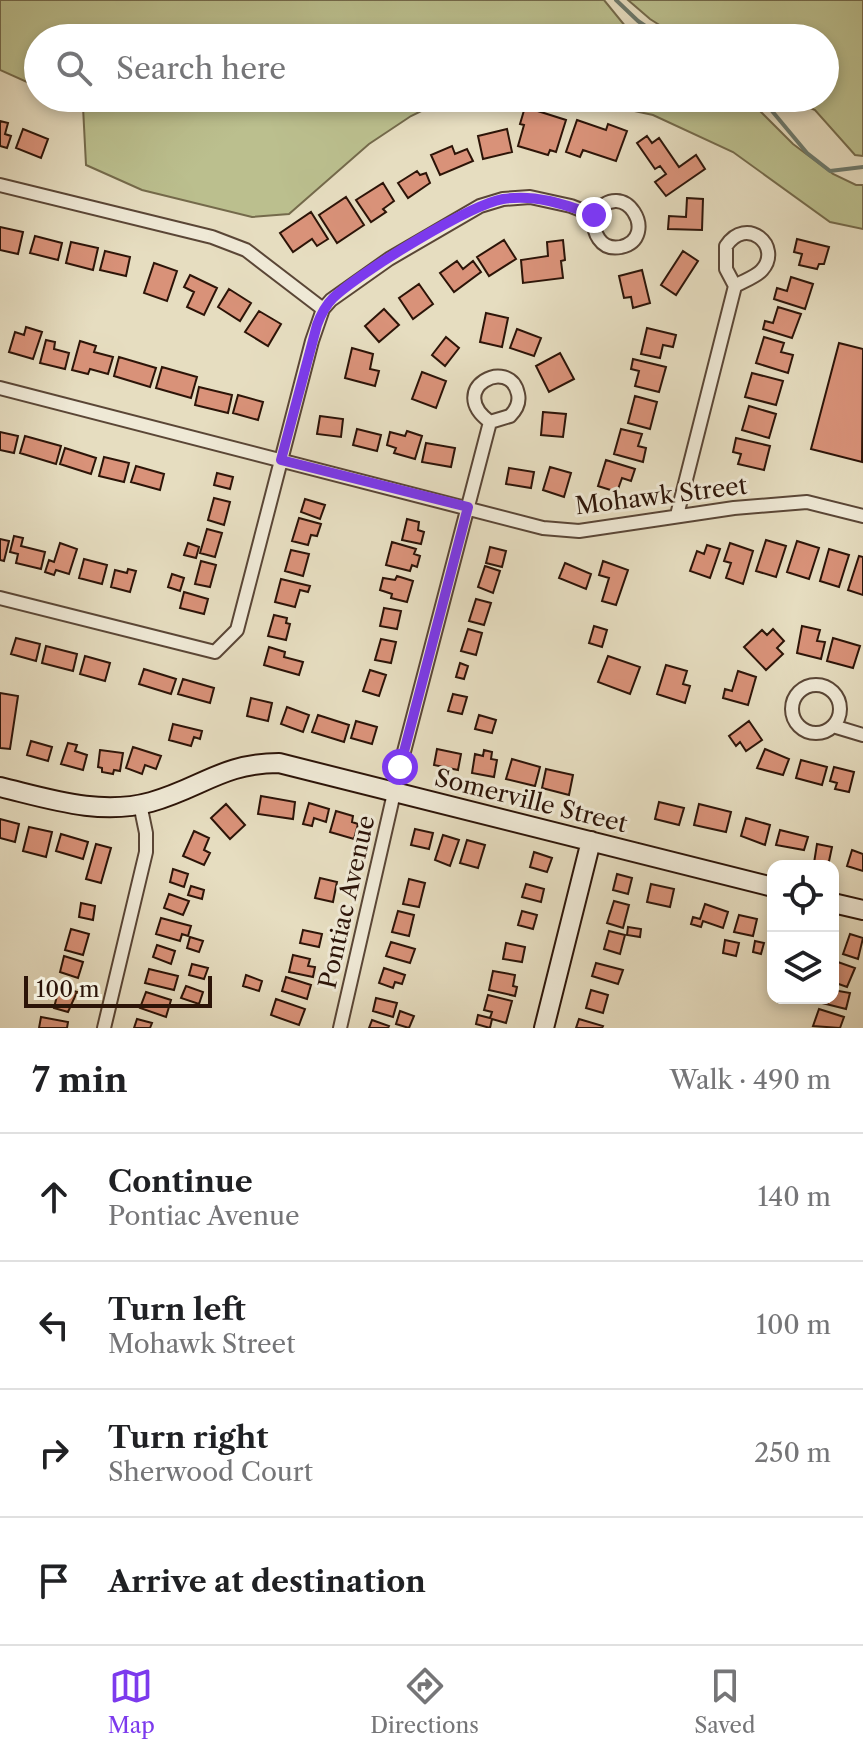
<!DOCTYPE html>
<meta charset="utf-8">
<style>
:root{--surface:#fff;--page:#f6f6f6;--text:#202124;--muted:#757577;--line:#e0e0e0;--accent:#7c3aed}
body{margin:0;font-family:"Libre Caslon Text",serif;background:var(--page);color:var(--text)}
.controls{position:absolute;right:24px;bottom:24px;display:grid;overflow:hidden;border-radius:16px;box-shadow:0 4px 12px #0003}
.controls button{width:72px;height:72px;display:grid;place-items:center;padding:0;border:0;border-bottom:2px solid var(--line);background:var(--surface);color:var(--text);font:40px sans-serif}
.scale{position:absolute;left:24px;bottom:20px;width:188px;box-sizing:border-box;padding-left:8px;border:4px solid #2c1408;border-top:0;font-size:22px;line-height:28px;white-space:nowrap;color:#2c1408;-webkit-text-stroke:6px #efe9d6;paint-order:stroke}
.stop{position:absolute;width:24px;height:24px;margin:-18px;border:6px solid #7c3aed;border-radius:50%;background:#fff}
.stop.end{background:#7c3aed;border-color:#fff;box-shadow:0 2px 8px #0008}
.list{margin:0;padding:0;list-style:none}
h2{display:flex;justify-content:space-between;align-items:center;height:104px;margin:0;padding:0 32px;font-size:34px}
h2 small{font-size:26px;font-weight:400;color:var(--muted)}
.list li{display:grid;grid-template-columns:52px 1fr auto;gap:24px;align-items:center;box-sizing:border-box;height:128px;padding:0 32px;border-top:2px solid var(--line)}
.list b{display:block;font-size:30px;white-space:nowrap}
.list p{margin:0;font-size:26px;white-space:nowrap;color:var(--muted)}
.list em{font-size:26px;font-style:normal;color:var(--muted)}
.icon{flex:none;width:44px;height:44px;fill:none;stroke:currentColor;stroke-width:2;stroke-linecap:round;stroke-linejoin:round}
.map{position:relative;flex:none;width:863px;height:1028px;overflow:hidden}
.search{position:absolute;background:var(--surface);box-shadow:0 4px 12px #0003;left:24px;right:24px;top:24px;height:88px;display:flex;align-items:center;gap:20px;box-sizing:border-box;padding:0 28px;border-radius:44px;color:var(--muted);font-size:30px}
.sheet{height:616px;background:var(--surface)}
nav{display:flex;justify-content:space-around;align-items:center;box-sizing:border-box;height:112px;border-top:2px solid var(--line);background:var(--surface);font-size:22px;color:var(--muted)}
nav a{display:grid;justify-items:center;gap:4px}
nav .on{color:var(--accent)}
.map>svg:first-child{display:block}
.green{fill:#bbbf8e;stroke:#746a4b;stroke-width:2}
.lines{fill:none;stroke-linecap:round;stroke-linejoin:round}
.stream{stroke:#6c796c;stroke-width:4}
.building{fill:#d99279;stroke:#2c1408;stroke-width:2}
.street-casing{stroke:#5a4636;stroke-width:16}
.secondary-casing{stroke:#2c1408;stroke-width:22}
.street{stroke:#efe9d6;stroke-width:12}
.secondary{stroke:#efe9d6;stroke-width:18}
.route{stroke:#7c3aed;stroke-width:10}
.labels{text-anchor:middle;stroke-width:6;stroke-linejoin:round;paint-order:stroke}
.street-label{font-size:24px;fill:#2c1408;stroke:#efe9d6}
</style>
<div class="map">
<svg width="863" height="1028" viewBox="0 0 863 1028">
<rect width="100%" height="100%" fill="#e6ddc0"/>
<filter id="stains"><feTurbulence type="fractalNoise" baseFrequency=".0025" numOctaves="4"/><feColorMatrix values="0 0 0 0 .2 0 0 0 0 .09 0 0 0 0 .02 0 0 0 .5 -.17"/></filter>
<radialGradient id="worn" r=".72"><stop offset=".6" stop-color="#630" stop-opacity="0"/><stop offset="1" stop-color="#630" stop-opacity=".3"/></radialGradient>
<path class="green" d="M0,0H604L635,38H38V87L0,70Z
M628,0H863V156L855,155L815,110L787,98H825V38H680L650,19Z
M64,98H448L411,116L369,144L289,214L252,217L142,190L86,165L83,107Z
M574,98H725L760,111L793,144L833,174L856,185H863V229L830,222L733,152L653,115Z"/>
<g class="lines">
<path class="stream" d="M616,0L638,21L663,38
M759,98L767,105L807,153L830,171L863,167"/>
</g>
<path class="building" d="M525,107L566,120L556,152L550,150L548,155L518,146L524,125L520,124Z
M577,120L606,130L608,124L627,131L616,161L583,150L580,157L566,152Z
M0,121L8,123L5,134L11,136L7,148L0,146Z
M23,129L48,139L41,158L16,148Z
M507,129L512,152L483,159L478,136Z
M647,136L652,143L659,138L679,167L696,155L705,169L666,196L655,182L666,174L660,166L655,169L637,143Z
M452,146L455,154L467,149L473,161L440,175L431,155Z
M417,171L420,175L426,173L430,183L408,198L398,183Z
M383,183L394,201L383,209L386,212L371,222L356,200Z
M346,197L364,225L337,243L319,215Z
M687,198L703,199L702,230L668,229L669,216L686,217Z
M311,212L328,239L317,246L312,239L293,252L280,233Z
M0,227L23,232L18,254L0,250Z
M35,236L62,243L58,260L30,253Z
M797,239L829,247L824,264H819L817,269L799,265L802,254L794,252Z
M504,240L516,259L489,276L477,257Z
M563,240L565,260L561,261L563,278L523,283L521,260L548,256L547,242Z
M71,242L98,248L93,270L66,263Z
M105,251L130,257L126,276L100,270Z
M683,251L698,261L676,295L661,285Z
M457,261L463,269L473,261L481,272L454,292L440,273Z
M154,263L177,271L167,301L144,293Z
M642,270L650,303L633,308L631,297L624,298L619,276Z
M190,275L217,288L204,315L187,307L194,292L184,287Z
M791,277L813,284L805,309L774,299L777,288L787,291Z
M419,284L433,304L413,319L399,298Z
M229,289L251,303L240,321L218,307Z
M778,307L801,314L792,338L763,329L765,321L773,323Z
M384,309L399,325L379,342L365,326Z
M259,311L281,324L268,346L245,332Z
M486,313L508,318L502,347L480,342Z
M26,327L42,332L33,359L9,352L15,332L24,335Z
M647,328L676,335L673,347L663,345L660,358L641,354Z
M517,329L541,338L534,356L510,348Z
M446,337L459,348L445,366L432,355Z
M764,337L784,343L781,352L793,355L788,373L756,363Z
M46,340L55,342L54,349L69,353L65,369L40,363Z
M80,341L96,346L94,352L113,357L108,374L90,369L88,374L72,370Z
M839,343L863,349L862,462L811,449Z
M352,348L373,354L370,369L379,371L375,386L345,378Z
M560,353L574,379L549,392L536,366Z
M119,357L156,368L150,387L114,376Z
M633,359L666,367L659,392L635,386L639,371L631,369Z
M162,367L197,377L191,398L156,388Z
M422,372L446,381L436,408L412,399Z
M752,373L783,381L776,405L745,397Z
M199,387L232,395L228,413L195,405Z
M238,395L263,402L258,420L233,413Z
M635,396L657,402L650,429L628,423Z
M749,406L776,414L769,438L742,430Z
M543,412L566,414L563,437L541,435Z
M320,416L343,419L341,437L317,434Z
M357,429L381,435L377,451L353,445Z
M621,429L642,434L638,446L646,448L643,462L614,454Z
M407,431L422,436L415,459L394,453L396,448L387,445L390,432L405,436Z
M0,432L18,436L14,453L0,450Z
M25,436L61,446L56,464L20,453Z
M736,438L770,446L764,470L738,464L741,454L733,452Z
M426,443L455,448L451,467L422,462Z
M65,448L96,458L91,474L60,464Z
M104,457L129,463L124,482L99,476Z
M606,460L635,469L631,481L622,478L617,492L598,486Z
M136,466L164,474L160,490L131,482Z
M550,467L571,473L564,497L543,490Z
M509,468L534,472L531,488L506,484Z
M217,473L233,477L230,489L214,485Z
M214,498L230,502L224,525L208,520Z
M305,499L325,505L320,519L301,512Z
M299,518L321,524L317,536L311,535L308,545L292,541Z
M407,519L419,522L418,530L424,532L421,544L402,540Z
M207,529L222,533L215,557L200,553Z
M14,536L23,538L21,546L45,552L41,569L16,563L18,554L10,552Z
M0,539L9,541L4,561L0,560Z
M766,540L786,546L776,577L756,571Z
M797,541L819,548L809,579L787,572Z
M392,542L416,549L414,554L420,556L417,567L412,565L410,571L386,565Z
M60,543L77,549L69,574L56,570L54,575L45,572L49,560L54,562Z
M188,543L199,547L196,558L184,555Z
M730,543L753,551L743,584L726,578L731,563L724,561Z
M707,545L720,549L710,578L690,571L697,551L704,554Z
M490,547L506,551L502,567L486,563Z
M829,549L849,555L839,587L820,581Z
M291,550L309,554L303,576L285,571Z
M859,556L863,557V595L848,590Z
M84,559L107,565L102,584L79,578Z
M201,561L216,565L210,587L195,584Z
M603,561L628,570L616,605L602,601L609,578L599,575Z
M565,563L591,574L586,589L559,578Z
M485,566L500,571L493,593L478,587Z
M128,569L136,571L130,592L111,587L115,570L127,573Z
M172,574L184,578L180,591L168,587Z
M397,576L413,581L407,602L391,598L392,594L380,590L383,578L395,580Z
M281,579L310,586L308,592L300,590L295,607L275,602Z
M184,592L208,599L204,614L180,608Z
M476,599L491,603L484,625L469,621Z
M384,608L401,611L397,629L380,626Z
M274,615L287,618L286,623L290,624L286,640L268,636Z
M594,626L607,630L602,647L589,643Z
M802,626L820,630L817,641L825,642L821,659L797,653Z
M468,629L482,633L476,655L461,651Z
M773,629L784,641L777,648L783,654L766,670L744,647L762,630L767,635Z
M16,638L40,644L36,661L11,654Z
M833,638L860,646L853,668L827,661Z
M381,639L396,642L391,663L375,660Z
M46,646L77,654L73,671L42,663Z
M269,647L285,652L284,657L303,662L299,675L264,665Z
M85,656L110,663L105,681L80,674Z
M608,656L640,667L630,694L598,682Z
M460,663L468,666L464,679L456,677Z
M666,665L687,671L683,684L690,686L685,703L657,694Z
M144,669L176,679L171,694L139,684Z
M370,670L386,675L379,696L363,691Z
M738,671L756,677L748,705L723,698L725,689L732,691Z
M183,679L214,688L210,703L178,694Z
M0,693L18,696L10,749L0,748Z
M453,694L467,697L462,714L448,711Z
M251,698L272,703L268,721L247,716Z
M287,707L309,715L303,732L281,724Z
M318,715L349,725L344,742L312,732Z
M479,715L496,720L492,733L475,729Z
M356,721L377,727L372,744L351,738Z
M749,721L762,740L746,751L740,742L736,746L729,736Z
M173,724L202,731L200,739L194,737L191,746L169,740Z
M31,741L52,747L48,761L27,755Z
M68,743L77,745L75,751L87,755L83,770L61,764Z
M133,747L161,756L156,769L145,765L142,774L126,768Z
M437,749L461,754L458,770L434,765Z
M765,749L789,759L783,775L757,768Z
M100,750L123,753L120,771L114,770L113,774L102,772V768L98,767Z
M484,750L492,752L491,759L497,760L494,777L472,773L475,754L483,756Z
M512,759L540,767L535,786L506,779Z
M801,760L827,767L822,785L796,778Z
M834,767L854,772L849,792L835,789L837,783L830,781Z
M546,769L573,775L569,795L542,788Z
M261,796L295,802L293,819L258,814Z
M659,802L684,808L679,825L655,819Z
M309,803L329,809L326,822L314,818L312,826L303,824Z
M226,804L245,825L230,839L211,818Z
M699,804L731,812L726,832L694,825Z
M336,811L353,816L352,822L358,824L354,839L330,832Z
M746,818L770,825L765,845L741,836Z
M0,819L19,824L15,842L0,838Z
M29,827L52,832L46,857L23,851Z
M415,829L433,833L429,849L411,845Z
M780,830L808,837L804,850L776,845Z
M194,831L209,838L204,850L210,853L204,865L183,856Z
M61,834L88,842L83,859L56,851Z
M443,835L459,840L450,866L435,860Z
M467,840L485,845L478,868L460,863Z
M96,844L111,848L101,883L86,879Z
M817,844L832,847L828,866L814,863Z
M852,850L863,854V871L847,866Z
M534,852L552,858L547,872L530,867Z
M173,869L188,874L184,887L170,882Z
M617,874L632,878L628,894L613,890Z
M320,878L337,882L333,902L315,898Z
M409,879L425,883L419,907L403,904Z
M526,884L544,889L541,902L522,897Z
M651,884L674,889L670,907L647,902Z
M191,886L204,890L202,899L188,895Z
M169,894L189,901L183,915L164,908Z
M614,901L629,905L623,928L607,923Z
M81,903L95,906L93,920L79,917Z
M705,904L728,912L723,928L703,921L701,927L691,924L693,917L700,919Z
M398,911L414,915L409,936L392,932Z
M522,911L537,915L533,929L518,925Z
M739,915L757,919L753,936L734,932Z
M161,918L191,926L188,936L182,934L180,941L156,934Z
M628,927L641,929L640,937L627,935Z
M71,929L89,934L83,955L65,950Z
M303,930L322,934L319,947L300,943Z
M609,931L625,935L620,954L604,949Z
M850,934L863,938L858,959L843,954Z
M190,937L203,941L199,952L187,948Z
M725,940L739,943L736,956L723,953Z
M755,941L764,943L761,954L753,952Z
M391,942L415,949L410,963L386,956Z
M506,943L525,947L522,962L503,959Z
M157,945L175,951L171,964L153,957Z
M293,955L310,959L308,966L315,967L313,977L289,972Z
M64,956L83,962L78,978L60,972Z
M835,961L855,968L847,987L833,982Z
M596,963L623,970L618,984L592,976Z
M192,964L208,968L204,979L189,975Z
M384,968L405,975L402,984L395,982L393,988L379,983Z
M149,969L178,976L174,990L145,983Z
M493,971L515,975L513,986L517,987L515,996L489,990Z
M246,975L262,981L259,991L243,986Z
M286,977L311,985L307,999L282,991Z
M186,986L203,992L199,1004L181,998Z
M59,987L77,992L68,1012L54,1008Z
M591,990L608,995L603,1013L586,1008Z
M833,990L850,993L846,1009L822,1003L823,998H833Z
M146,992L171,1000L166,1017L140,1008Z
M488,995L512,1001L506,1023L492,1019L490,1028L476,1024L478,1015L490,1018L492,1012L484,1010Z
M376,998L397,1003L393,1017L373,1011Z
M276,999L305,1009L299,1025L271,1015Z
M819,1009L844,1017L840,1028L813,1026Z
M400,1011L414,1016L409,1028L396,1024Z
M41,1017L68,1022L67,1028H39Z
M137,1019L152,1023L150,1028H134Z
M579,1019L603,1026L602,1028H576Z
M372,1020L389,1026L388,1028H369Z"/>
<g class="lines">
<defs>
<path id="street" d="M0,185L212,237L246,250L323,309
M0,388L543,528L579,531L734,508L807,502L863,516
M677,515L735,286C743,281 756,277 762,270C783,246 746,215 726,246V269L735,286
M0,598L215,652L237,630L312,341L323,309L331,300L389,259L480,206L503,199L530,197L571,206L594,215C592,232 600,251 621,247C661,238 624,173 594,215
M792 709a24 24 0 1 1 48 0a24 24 0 1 1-48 0Z
M833,726L863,735
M104,1028L146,852V833L140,804
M340,1028L400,767L490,422C445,389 510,355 518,394C520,403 516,410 510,416L490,422"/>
<path id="secondary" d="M0,787C50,799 100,816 151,802C201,788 223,763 279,763L773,887
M833,903L863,910
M544,1028L591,841"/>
</defs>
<use href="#street" class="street-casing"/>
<use href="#secondary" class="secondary-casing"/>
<use href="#street" class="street"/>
<use href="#secondary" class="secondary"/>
</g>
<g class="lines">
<path class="route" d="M400,767L468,507L281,460L317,325C321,314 325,306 333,298C359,273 469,205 503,199C535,194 564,204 594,215"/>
</g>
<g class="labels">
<g class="street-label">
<text transform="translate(661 496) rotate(-7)" y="8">Mohawk Street</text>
<text transform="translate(531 801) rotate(14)" y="8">Somerville Street</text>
<text transform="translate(347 902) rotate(-77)" y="8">Pontiac Avenue</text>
</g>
</g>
<rect width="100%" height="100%" filter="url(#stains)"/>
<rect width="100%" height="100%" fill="url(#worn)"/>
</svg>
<div class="controls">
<button><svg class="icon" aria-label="locate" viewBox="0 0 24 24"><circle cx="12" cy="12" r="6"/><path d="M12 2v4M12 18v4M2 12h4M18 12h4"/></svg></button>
<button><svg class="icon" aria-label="layers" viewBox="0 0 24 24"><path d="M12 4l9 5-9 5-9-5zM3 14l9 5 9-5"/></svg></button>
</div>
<div class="scale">100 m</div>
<div class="stop" style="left:400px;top:767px"></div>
<div class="stop end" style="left:594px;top:215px"></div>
<div class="search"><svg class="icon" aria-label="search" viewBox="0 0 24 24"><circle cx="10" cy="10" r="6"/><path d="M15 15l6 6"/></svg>Search here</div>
</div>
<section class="sheet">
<h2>7 min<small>Walk · 490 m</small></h2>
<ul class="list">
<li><svg class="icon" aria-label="ahead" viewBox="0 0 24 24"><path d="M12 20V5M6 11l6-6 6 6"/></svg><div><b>Continue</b><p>Pontiac Avenue</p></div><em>140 m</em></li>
<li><svg class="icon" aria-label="left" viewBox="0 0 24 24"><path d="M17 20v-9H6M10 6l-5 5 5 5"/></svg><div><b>Turn left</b><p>Mohawk Street</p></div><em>100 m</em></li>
<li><svg class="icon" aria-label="right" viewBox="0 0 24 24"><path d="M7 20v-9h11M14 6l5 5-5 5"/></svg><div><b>Turn right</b><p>Sherwood Court</p></div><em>250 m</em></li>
<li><svg class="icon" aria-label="arrive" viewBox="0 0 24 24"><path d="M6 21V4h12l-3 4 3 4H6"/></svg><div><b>Arrive at destination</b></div></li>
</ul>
</section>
<nav>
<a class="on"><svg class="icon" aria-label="map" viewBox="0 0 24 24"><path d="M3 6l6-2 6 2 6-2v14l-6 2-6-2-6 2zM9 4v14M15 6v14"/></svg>Map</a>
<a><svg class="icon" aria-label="directions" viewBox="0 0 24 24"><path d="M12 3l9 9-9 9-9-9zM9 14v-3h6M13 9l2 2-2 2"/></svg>Directions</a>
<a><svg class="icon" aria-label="saved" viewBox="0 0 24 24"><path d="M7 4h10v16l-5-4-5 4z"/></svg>Saved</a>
</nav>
